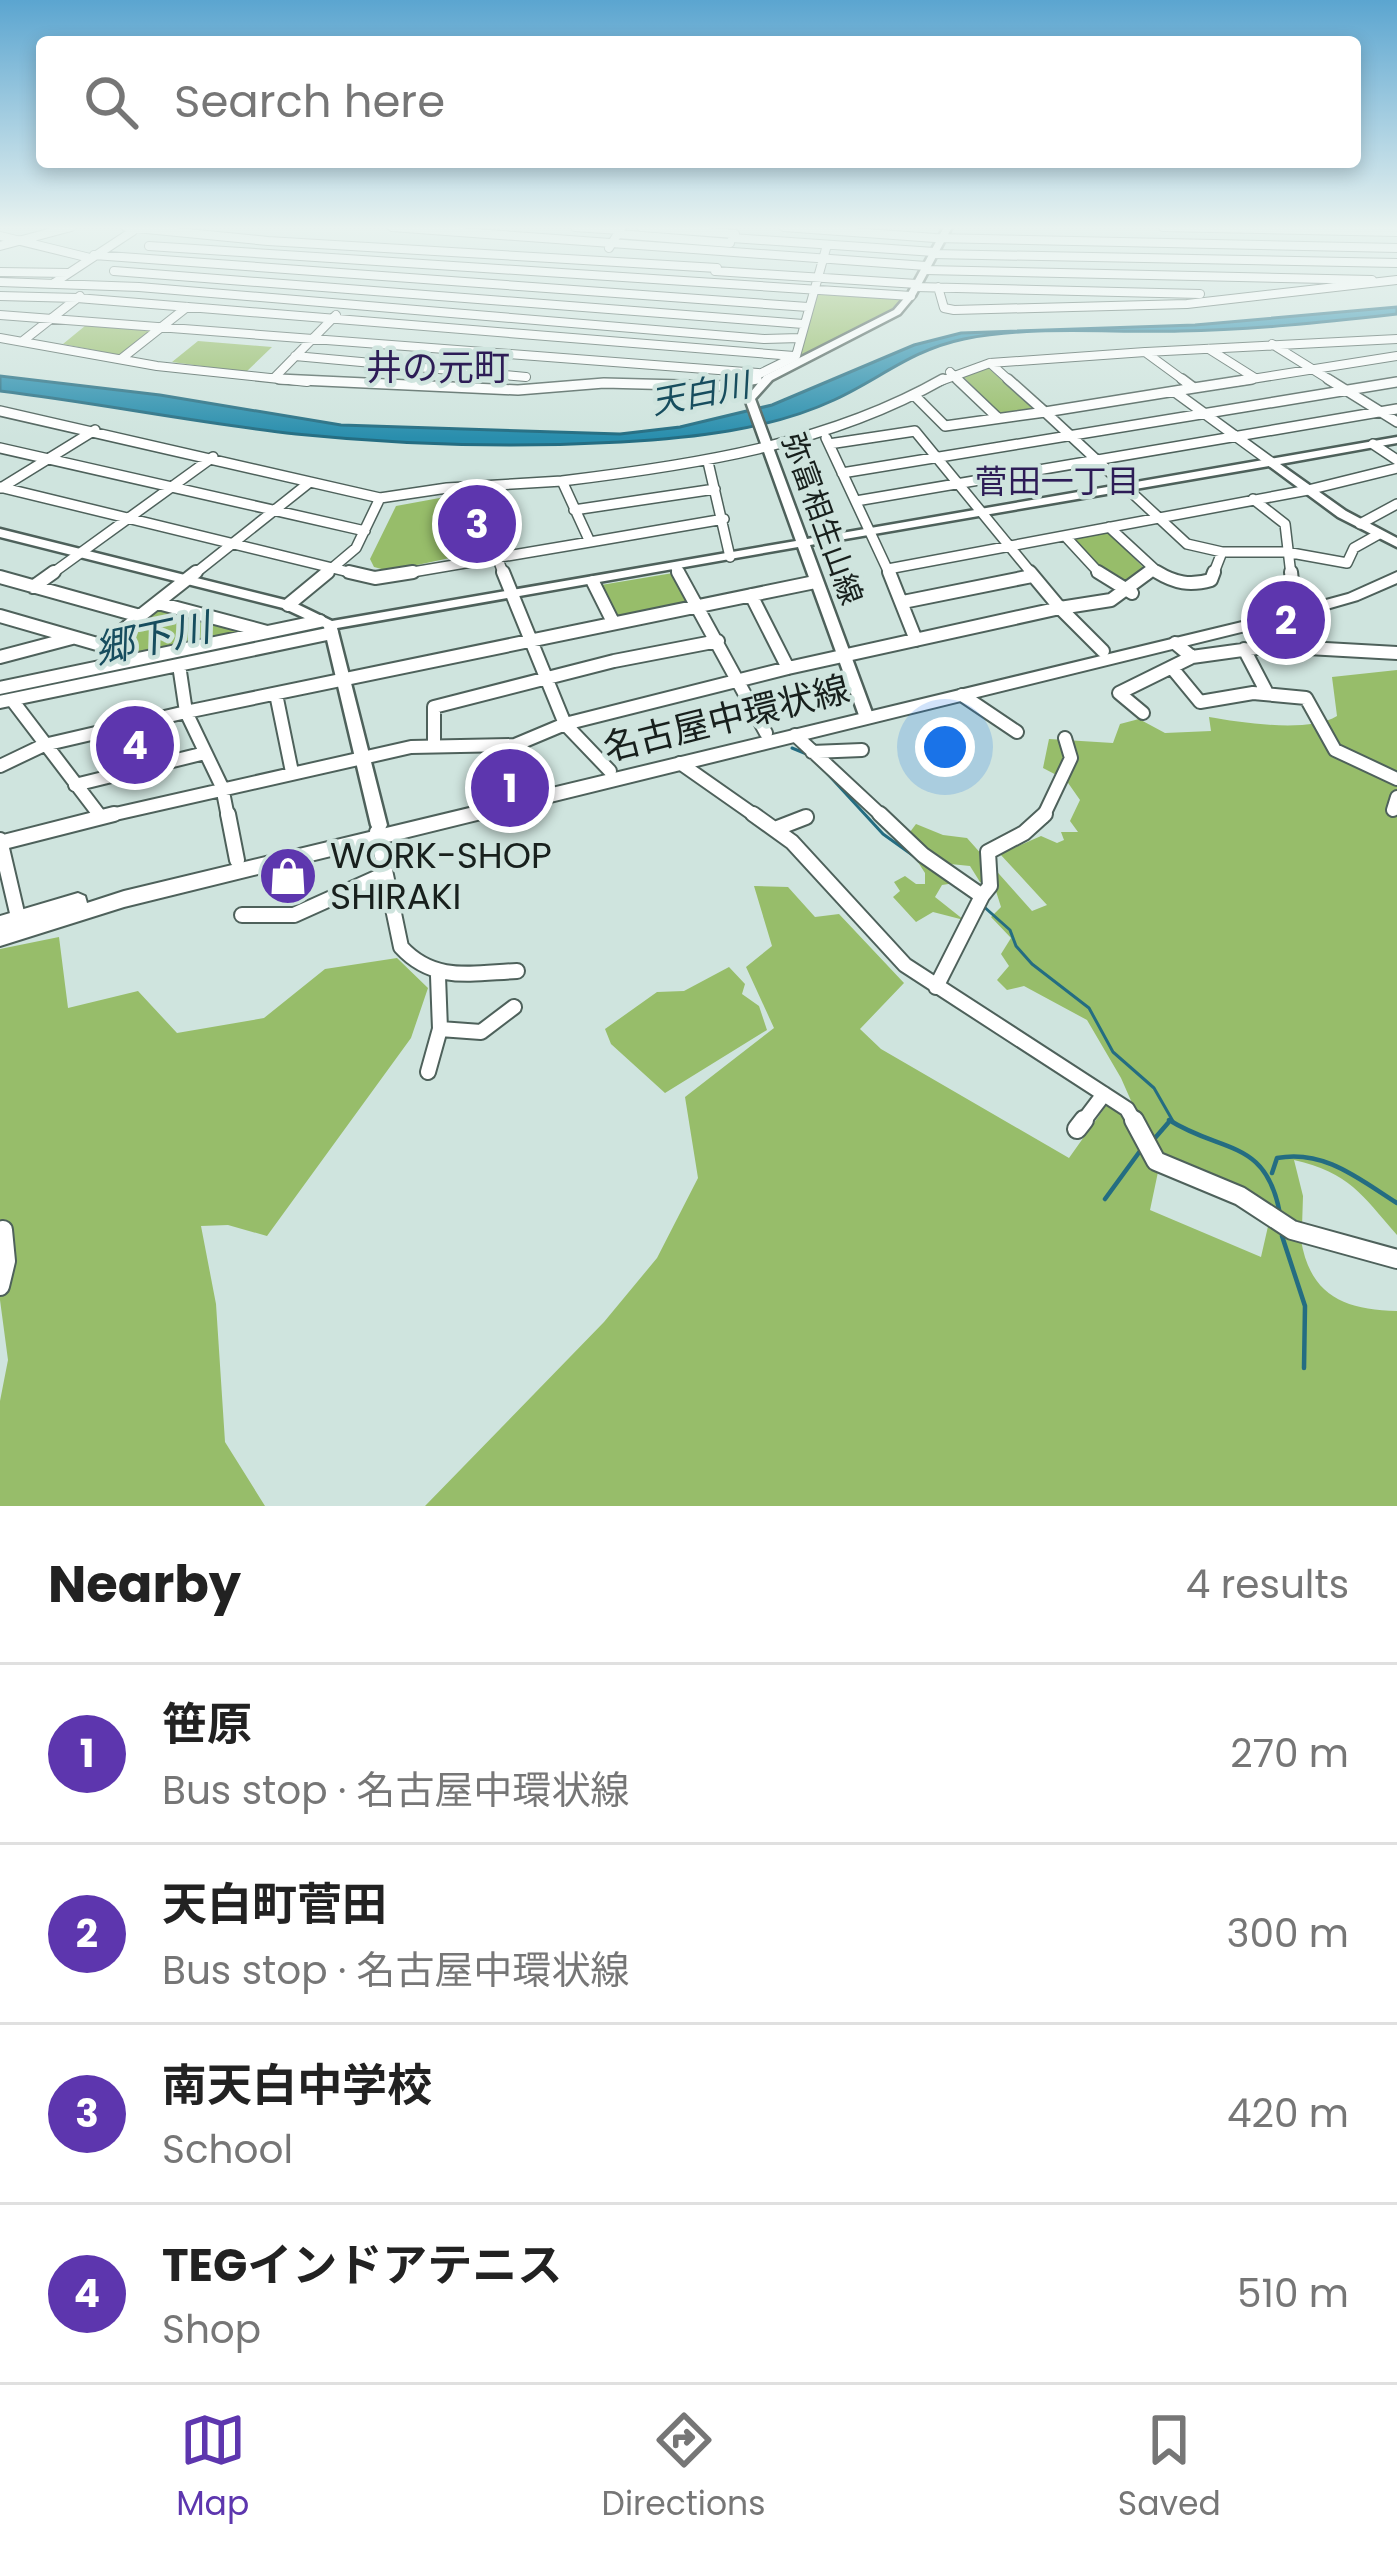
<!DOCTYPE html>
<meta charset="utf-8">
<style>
:root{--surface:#fff;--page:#f6f6f6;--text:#222;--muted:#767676;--line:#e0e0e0;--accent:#5d36ae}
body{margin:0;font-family:Poppins,"Noto Sans JP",sans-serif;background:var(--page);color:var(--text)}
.you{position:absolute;left:945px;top:747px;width:42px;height:42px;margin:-30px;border:9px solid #fff;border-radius:50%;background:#1a73e8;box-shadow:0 0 0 18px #1a73e833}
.badge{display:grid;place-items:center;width:78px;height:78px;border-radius:50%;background:var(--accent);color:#fff;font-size:39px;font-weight:700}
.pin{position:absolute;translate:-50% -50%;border:6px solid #fff;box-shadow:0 3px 12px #0006}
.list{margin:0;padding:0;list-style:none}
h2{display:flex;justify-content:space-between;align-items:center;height:156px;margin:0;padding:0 48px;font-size:51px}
h2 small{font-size:39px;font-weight:400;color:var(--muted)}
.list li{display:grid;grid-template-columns:78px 1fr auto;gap:36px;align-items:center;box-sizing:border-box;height:180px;padding:0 48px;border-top:3px solid var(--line)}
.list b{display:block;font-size:45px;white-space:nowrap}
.list p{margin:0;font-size:39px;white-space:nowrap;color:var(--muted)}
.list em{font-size:39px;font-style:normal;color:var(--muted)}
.icon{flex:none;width:66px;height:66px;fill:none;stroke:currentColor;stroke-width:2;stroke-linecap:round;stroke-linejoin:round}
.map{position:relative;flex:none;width:1397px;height:1506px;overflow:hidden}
.search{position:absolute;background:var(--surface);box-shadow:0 6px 18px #0003;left:36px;right:36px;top:36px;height:132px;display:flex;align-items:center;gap:30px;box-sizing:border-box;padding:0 42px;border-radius:12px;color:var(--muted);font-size:45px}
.sheet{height:876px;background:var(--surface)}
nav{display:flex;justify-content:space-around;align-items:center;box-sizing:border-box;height:168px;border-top:3px solid var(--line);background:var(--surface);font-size:33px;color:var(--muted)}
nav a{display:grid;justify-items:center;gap:6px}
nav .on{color:var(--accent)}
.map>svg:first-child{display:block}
.green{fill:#97bd6a}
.water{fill:#298ead;stroke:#246d82;stroke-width:3}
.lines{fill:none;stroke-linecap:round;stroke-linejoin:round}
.stream-far1{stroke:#246d82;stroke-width:3}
.stream{stroke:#246d82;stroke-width:4.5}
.minor-far4-casing{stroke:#4e615b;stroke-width:10}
.minor-far3-casing{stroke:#4e615b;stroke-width:12}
.minor-far2-casing{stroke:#4e615b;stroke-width:16}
.minor-far1-casing{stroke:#4e615b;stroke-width:18}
.minor-casing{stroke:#4e615b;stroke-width:22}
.tertiary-casing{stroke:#4e615b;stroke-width:5}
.primary-casing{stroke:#4e615b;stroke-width:4}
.minor-far4{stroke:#fff;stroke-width:8}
.minor-far3{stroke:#fff;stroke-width:9}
.minor-far2{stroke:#fff;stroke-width:12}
.minor-far1{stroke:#fff;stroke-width:14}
.minor{stroke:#fff;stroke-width:18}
.tertiary{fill:#fff;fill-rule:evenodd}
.primary{fill:#fff;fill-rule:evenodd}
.shaded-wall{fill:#1b8f94}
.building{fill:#27ccd3;stroke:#1b8f94;stroke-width:3}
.labels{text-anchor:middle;stroke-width:9;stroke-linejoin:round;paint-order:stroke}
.far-street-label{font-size:30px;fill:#18201d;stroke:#cfe4de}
.far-water-label{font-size:33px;font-style:italic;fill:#174d5e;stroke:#cfe4de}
.far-neighbourhood-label{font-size:33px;fill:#2d1c56;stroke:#cfe4de}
.far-quarter-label{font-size:36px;fill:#2d1c56;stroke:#cfe4de}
.street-label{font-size:36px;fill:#18201d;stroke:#cfe4de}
.poi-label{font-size:36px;fill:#18201d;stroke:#cfe4de;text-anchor:start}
.water-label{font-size:39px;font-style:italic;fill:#174d5e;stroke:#cfe4de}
</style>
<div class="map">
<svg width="1397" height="1506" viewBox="0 0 1397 1506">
<rect width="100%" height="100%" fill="#cfe4de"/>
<path class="green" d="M815,291L908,297L895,311L798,357Z
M91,321L159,327L124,356L63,344Z
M198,341L272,347L246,372L172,362Z
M986,366L1036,411L1001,416L959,372Z
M445,497L498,508L477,524L478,552L389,571L374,567L370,559L396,506Z
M1108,532L1146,570L1130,587L1110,578L1071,539Z
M673,573L692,602L615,618L601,585Z
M159,606L258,633L121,663L118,639Z
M1397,670V1235C1361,1194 1350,1173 1294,1160L1303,1196L1302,1227L1169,1163L1151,1146L1121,1078L1087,1020L1024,986L1007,990L997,980L1009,966L1001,954L1011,938L991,917L1001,907L995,888L980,882L970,866L950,864L955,883L942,885L935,897L964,920L933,912L916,922L893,897L900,891L894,882L905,876L916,884H925V873L912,853L923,844L910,832L916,824L943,835L967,838L1032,911L1047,905L1000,854L1041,836L1057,843L1064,840L1061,832H1078L1070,821L1080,800L1066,780L1043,768L1049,739L1113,743L1120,724L1139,719L1165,733L1211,731L1209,717C1243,723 1309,733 1337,716L1332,677Z
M754,886L788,887L815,917L839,914L904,983L860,1029L881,1049L1069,1158L1108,1103C1135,1121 1133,1153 1158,1172L1150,1210L1261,1257L1269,1222L1301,1240C1310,1295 1344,1310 1397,1311V1506H425L604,1322L657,1258L698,1178L685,1097L774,1028L746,967L772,946Z
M59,937L68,1008L138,991L177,1033L264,1018L325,969L397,958L428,988L411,1038L267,1236L228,1225L201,1226L216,1304L225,1442L265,1506H0V1401L8,1360L0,1300V949Z
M729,967L745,984L742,994L759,1006L767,1030L665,1093L611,1044L605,1029L657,992L684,991Z"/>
<path class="water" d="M1397,307V314C1325,322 1252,330 1180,331C1109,333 1035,325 964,339C911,350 880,379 834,400C770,430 691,438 621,442C512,448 404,445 296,434C197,423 99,403 0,391V376L160,395L341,425L620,434L680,427L772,405L914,345L961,333L1195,325Z"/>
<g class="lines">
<path class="stream-far1" d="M792,748L809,755
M824,770L883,834L971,897
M982,905L1010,930L1016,946L1032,964L1089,1008L1113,1052L1154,1088L1174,1123"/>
<path class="stream" d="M1169,1120C1223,1154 1266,1138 1280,1214
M1155,1138L1168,1123
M1272,1173L1277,1158C1324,1149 1359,1179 1397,1203
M1105,1199L1143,1147
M1282,1236L1305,1306L1304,1368"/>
<defs>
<path id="minor-far4" d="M126,227L268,241L717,268
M392,227L926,266
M575,227L620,230
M641,227L735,234
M784,227L935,238L1397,248
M1163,227L1397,232
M618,234L730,243
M0,236L90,258
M732,238L934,252
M0,246L71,227
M149,246L911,296
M609,248L622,227
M933,254L1397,263
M94,255L808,307
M925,270L1372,280
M114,271L803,324
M715,271L917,284
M0,272L68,273
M0,282L139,287L764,339L800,338
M54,283L133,231
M916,287L1200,294
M938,287L944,308L954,310L1187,304L1397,280
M0,296L77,298L794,356
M0,315L758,373
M0,338L157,366L307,382
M24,340L80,296
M1272,344L1333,382
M1209,349L1255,378
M1146,352L1397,339
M295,356L526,377
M121,359L187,307
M990,363L1011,382
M990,363L1145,352L1186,382
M950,372L960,382
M274,378L336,315
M743,382L796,356L827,245
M938,382L990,363
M1233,382L1397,356"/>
<path id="minor-far3" d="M279,379L518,390L604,383L719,386L757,379
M957,379L998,418
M1008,379L1045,412L1194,388L1182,379
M1328,379L1397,422
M1194,388L1252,379
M1175,392L1271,462
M914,395L945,426L1045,412L1187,544L1222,552H1286L1347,563L1354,548L1379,534
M0,411L380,498L356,548L324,575
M826,438L890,575
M829,444L915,431L1033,575
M1373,444L1397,460
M0,448L365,531
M708,462L730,557
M842,473L1397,382
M562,481C694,465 827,445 943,379
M0,487L361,575
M1,488L95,430
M380,498L447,488L562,481L590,542L395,575
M1253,499L1285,524L1291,575
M856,501L1397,409
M574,510L715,489
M1360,524L1397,504
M1109,527L1161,575
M1065,536L1101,575
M590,542L724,519
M497,557L504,575
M676,568L680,575
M888,569L1308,490L1397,468
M50,575L213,457
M193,575L310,482
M1147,575L1151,570
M1213,575L1222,552"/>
<path id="minor-far2" d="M349,572L375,578L413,572
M503,572L565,724L610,771
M678,572L766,733
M889,572L916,640
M1030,572L1060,608L1111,600L1149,572
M1098,572L1132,593
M1157,572C1175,583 1190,586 1211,580L1214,572
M1291,572L1292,581L1315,599
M0,577L140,616L104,646L0,616
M593,582L613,622
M33,587L54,572
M751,595L788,668
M903,602L1032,576
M158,603L267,632
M288,605L328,572
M140,616L196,572
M1175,643L1192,657L1272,646L1397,653
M1244,649L1267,693
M0,657L72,638
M179,665L186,712L222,787L228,817
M1172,668L1200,702L1253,693L1306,698L1335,750L1397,779
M0,688L320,621
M276,694L292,772
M962,695L1017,732
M12,700L101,817
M0,702L332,633
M1143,713L1119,693L1192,657
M795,735L883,817
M434,746V707L614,661L718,641
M812,752L862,750
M680,763L757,817
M0,766L44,745L186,712L815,582
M75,785L205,753
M1393,810L1397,797
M102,817L411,747L515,745L565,724L788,668L1060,608L1103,651
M1043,817L1071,758L1065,738"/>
<path id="minor-far1" d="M228,814L237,860
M753,814L792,842L905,965L1127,1109L1135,1123
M880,814L923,855L982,896L936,987
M775,829L806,817
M377,832L401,947C434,983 472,973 517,971
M0,840L18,917
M0,843L114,814
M982,896L990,886L988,852L1024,833L1045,814
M242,915H294L383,875
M440,1029L481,1032L514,1007
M428,1072L440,1029L438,976
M1082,1123L1104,1094"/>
<path id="minor" d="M1134,1120L1156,1161L1240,1196L1292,1230L1397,1259
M1077,1129L1084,1120
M0,1286L6,1261L3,1230"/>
<path id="tertiary" d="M944,227H952L915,296L900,314L772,380L755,399L807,539L1397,437V443L1280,464L1346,511L1397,538V547L1338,517L1269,466L810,545L874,718L867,723L860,718L798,547L337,628L387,825L385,829H373L371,825L324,627L283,608L0,537V529L293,602L332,621L796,541L745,399L764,376L894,310L907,295Z"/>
<path id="primary" d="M1397,572V583L1358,600L1278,623L124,907L0,946V916L78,893L85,896L87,903L124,891L1267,616L1348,594Z"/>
</defs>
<use href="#minor-far4" class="minor-far4-casing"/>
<use href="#minor-far3" class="minor-far3-casing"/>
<use href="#minor-far2" class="minor-far2-casing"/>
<use href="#minor-far1" class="minor-far1-casing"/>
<use href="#minor" class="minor-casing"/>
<use href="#tertiary" class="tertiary-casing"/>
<use href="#primary" class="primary-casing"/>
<use href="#minor-far4" class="minor-far4"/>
<use href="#minor-far3" class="minor-far3"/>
<use href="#minor-far2" class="minor-far2"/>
<use href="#minor-far1" class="minor-far1"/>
<use href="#minor" class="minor"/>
<use href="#tertiary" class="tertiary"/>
<use href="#primary" class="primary"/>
</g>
<path class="shaded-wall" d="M299,868L301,872L284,886L282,882Z"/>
<path class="building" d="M286,867L299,868L282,882L272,875Z"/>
<linearGradient id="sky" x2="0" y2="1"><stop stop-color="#5ba5d0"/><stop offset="0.52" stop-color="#e9f3f0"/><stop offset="1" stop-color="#e9f3f0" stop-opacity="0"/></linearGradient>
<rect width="1397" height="438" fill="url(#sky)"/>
<defs>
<symbol id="shop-disc" viewBox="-11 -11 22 22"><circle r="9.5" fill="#5d36ae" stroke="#cfe4de"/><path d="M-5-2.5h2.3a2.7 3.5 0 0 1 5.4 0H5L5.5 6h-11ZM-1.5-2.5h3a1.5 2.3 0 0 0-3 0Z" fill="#fff"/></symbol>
</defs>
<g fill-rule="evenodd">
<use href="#shop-disc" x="255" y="843" width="66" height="66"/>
</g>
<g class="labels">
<g class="far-street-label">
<text transform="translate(822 519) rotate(70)" y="10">弥富相生山線</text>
</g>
<g class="far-water-label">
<text transform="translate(700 393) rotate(-11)" y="12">天白川</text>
</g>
<g class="far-neighbourhood-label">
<text x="1057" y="493">菅田一丁目</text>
</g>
<g class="far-quarter-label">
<text x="438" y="380">井の元町</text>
</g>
<g class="street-label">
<text transform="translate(726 718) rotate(-14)" y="13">名古屋中環状線</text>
</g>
<g class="poi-label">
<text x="330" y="868">WORK-SHOP<tspan x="330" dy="41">SHIRAKI</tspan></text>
</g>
<g class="water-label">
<text transform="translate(152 638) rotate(-12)" y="14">郷下川</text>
</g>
</g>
</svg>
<div class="you"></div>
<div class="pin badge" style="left:510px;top:788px">1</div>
<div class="pin badge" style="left:1286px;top:620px">2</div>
<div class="pin badge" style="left:477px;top:524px">3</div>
<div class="pin badge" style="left:135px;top:745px">4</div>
<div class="search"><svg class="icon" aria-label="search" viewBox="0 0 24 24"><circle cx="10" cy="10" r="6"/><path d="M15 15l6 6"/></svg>Search here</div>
</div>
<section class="sheet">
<h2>Nearby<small>4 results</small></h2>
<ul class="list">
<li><span class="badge">1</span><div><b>笹原</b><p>Bus stop · 名古屋中環状線</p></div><em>270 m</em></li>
<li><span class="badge">2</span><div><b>天白町菅田</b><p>Bus stop · 名古屋中環状線</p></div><em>300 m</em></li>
<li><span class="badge">3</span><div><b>南天白中学校</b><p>School</p></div><em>420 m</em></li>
<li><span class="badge">4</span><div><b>TEGインドアテニス</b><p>Shop</p></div><em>510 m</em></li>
</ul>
</section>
<nav>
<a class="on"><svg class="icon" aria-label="map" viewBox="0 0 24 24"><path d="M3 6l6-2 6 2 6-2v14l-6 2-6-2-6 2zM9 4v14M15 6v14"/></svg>Map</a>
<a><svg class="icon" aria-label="directions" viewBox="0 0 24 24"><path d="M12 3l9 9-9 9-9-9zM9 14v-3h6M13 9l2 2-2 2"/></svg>Directions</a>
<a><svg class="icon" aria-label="saved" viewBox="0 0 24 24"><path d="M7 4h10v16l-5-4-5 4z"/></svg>Saved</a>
</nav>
